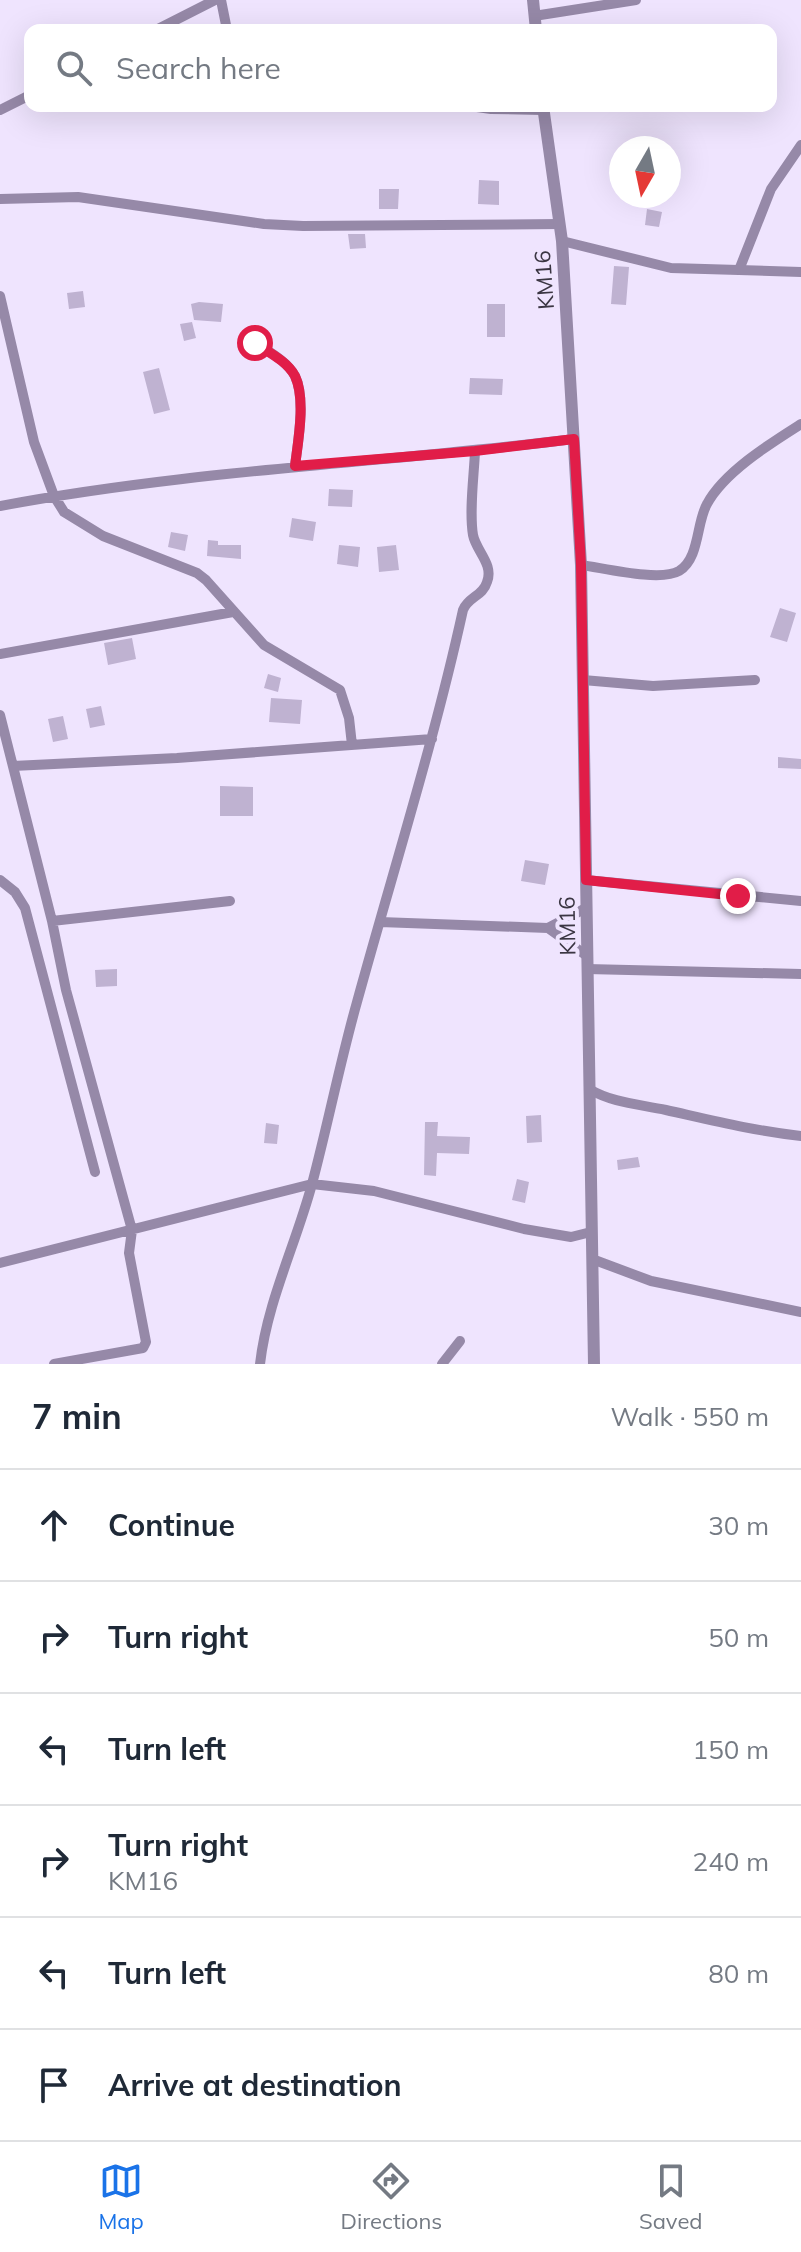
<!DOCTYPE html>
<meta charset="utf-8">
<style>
:root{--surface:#fff;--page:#f2f2f3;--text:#1f2937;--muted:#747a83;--line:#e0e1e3;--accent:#1a73e8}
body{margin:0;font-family:Mulish,sans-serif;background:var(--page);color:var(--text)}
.compass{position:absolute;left:609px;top:136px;width:72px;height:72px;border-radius:50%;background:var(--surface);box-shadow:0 8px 32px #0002;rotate:189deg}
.stop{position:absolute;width:24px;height:24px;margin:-18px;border:6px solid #e11d48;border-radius:50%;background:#fff}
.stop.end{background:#e11d48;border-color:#fff;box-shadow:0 2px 8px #0008}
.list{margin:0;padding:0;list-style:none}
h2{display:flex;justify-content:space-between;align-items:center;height:104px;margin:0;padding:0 32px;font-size:34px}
h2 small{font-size:26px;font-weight:400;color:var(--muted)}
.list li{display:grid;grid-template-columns:52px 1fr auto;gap:24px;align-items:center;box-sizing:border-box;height:112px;padding:0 32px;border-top:2px solid var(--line)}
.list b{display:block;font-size:30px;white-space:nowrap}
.list p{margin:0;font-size:26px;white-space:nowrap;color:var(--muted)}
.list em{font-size:26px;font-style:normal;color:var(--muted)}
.icon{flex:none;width:44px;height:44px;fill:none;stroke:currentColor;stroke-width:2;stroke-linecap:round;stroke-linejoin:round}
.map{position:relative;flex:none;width:801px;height:1364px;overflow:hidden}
.search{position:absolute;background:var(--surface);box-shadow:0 8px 32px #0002;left:24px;right:24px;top:24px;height:88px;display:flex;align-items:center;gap:20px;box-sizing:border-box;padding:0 28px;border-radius:16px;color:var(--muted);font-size:30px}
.sheet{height:776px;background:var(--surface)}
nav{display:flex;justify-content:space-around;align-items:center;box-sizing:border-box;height:112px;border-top:2px solid var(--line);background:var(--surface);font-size:22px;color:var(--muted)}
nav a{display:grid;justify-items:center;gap:4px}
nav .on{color:var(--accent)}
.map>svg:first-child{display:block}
.building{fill:#bfb2d1}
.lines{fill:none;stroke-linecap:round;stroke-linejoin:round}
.minor{stroke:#9689a8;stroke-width:10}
.tertiary{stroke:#9689a8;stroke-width:12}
.route{stroke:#e11d48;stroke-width:10}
.labels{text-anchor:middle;stroke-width:8;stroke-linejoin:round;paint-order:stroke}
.street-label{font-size:22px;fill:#3b3643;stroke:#efe4fe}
</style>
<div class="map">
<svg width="801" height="1364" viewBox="0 0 801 1364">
<rect width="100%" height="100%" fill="#efe4fe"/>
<path class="building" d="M479,180L499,181V205L478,204Z
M379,189H399L398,209H379Z
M647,209L662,212L659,227L645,225Z
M348,234H365L366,248L350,249Z
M614,266L629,267L626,305L611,304Z
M83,291L85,307L69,309L67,293Z
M199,302L223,304L221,322L194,320L191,304Z
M487,304H505V337H487Z
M192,322L196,338L184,341L180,324Z
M159,368L170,410L154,414L143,372Z
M470,378L503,379L502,395L469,394Z
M329,489L353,490L352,507L328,506Z
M292,518L316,522L313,541L289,537Z
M171,532L188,535L185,551L168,547Z
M208,540L218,541V545H241V559L207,556Z
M339,545L360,547L358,567L337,564Z
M396,545L399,570L379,572L377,547Z
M780,608L796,613L787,642L770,637Z
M132,638L136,659L108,665L104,643Z
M268,674L281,678L278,692L264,688Z
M271,698L302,700L300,724L269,722Z
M101,706L105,725L90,728L86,709Z
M63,716L68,739L53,742L48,719Z
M778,757L801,759V769L778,768Z
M220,786L253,787V816H220Z
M525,860L549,864L545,885L521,881Z
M117,969V986L96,987L95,970Z
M541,1115L542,1142L527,1143L526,1116Z
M425,1122H438L437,1136L470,1137L469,1154L437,1153L436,1176L424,1175Z
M266,1123L279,1125L277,1144L264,1143Z
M638,1157L640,1167L618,1170L617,1160Z
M517,1179L529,1182L525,1203L512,1200Z"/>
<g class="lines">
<path class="minor" d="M221,0L227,30
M534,16L636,0
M156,30L215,0
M470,106L491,109L543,110
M0,110L30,95
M0,199L78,197L264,224L303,226L560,224
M562,241L671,268L801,272
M739,270L771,189L801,145
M0,296L34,442L54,496L64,512L103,536L197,573L206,580L264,645L340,690L349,718L352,745
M255,343C268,351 287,361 295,376C306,399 298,441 295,466
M0,506C190,470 383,463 574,439
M581,565C604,568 660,582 679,571C700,558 696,523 707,504C724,472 771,443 801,424
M0,654L233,612
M583,680L653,686L755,680
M0,715L52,921L66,990L132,1230L129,1253L146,1342L143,1348L54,1364
M13,766L177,758L432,739
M0,880L15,892L25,908L95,1172
M586,880L801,901
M52,921L230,901
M380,922L548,928L586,908
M548,928L587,956
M587,969L801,974
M589,1089C613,1103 638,1104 666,1110C711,1120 755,1131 801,1136
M592,1259L651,1281L801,1312
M0,1263L312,1184L374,1191L524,1229L571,1237L591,1232
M260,1364C267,1302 296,1244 312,1184C328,1124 340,1062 357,1002C393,871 434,742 463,610C468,597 483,596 487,582C494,564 476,551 473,535C469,511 474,476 475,451
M442,1364L460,1341"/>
<path class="tertiary" d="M533,0L536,30
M543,106L562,241L581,565L594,1364"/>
</g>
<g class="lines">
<path class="route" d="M255,343C268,352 287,361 295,376C306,399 298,442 295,466L475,451L574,439L581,565L586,880L738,896"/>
</g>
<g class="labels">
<g class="street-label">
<text transform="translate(544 280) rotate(-94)" y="8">KM16</text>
<text transform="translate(567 926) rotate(-91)" y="8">KM16</text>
</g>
</g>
</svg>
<svg class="compass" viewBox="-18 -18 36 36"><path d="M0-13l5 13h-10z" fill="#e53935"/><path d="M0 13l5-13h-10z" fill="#747a83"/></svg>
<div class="stop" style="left:255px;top:343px"></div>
<div class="stop end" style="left:738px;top:896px"></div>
<div class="search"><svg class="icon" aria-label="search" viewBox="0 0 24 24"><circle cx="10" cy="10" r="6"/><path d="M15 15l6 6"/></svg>Search here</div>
</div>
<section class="sheet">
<h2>7 min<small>Walk · 550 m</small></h2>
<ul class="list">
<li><svg class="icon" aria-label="ahead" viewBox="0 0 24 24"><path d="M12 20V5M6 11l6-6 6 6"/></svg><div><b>Continue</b></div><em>30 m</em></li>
<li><svg class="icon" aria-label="right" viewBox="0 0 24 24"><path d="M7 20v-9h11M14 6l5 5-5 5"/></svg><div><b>Turn right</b></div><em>50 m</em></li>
<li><svg class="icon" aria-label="left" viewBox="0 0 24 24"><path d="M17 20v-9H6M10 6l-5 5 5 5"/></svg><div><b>Turn left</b></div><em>150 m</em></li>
<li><svg class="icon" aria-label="right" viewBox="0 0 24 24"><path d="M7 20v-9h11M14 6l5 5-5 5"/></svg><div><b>Turn right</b><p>KM16</p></div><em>240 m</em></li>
<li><svg class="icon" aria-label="left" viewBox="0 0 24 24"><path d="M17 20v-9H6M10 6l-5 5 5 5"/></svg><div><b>Turn left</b></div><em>80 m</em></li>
<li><svg class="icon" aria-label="arrive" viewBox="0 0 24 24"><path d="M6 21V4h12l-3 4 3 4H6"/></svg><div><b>Arrive at destination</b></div></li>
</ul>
</section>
<nav>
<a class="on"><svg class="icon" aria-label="map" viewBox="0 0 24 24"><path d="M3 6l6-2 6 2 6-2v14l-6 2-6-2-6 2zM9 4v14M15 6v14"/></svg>Map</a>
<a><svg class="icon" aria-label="directions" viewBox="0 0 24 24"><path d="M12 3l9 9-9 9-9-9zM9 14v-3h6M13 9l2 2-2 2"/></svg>Directions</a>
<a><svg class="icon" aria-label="saved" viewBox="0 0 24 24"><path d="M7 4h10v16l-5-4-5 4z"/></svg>Saved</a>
</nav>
